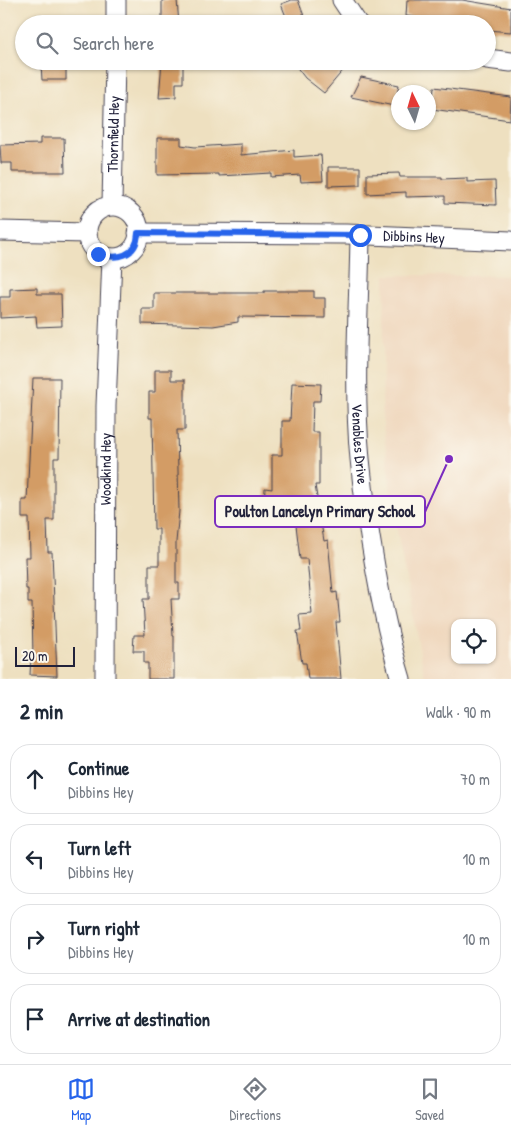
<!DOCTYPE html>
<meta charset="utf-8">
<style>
:root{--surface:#fff;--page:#f6f6f7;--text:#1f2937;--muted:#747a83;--line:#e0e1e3;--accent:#2563eb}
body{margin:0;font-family:"Patrick Hand",sans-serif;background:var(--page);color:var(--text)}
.controls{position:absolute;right:15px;bottom:15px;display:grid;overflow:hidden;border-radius:10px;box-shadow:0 1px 4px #0004}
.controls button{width:45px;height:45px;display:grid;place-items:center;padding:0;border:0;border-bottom:1px solid var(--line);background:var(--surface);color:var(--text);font:25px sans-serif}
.compass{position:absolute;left:391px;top:85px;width:45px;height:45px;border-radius:50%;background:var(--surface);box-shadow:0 1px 4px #0004;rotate:355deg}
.scale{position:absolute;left:15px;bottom:12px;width:60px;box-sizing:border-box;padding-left:5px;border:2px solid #22223b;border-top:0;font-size:14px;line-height:18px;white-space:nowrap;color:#22223b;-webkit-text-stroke:4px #fbf7ec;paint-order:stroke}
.stop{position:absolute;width:15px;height:15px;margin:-11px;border:4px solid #2563eb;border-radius:50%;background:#fff}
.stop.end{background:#2563eb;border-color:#fff;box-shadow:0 1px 5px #0008}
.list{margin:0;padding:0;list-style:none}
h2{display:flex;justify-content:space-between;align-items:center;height:65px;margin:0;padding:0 20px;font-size:21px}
h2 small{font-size:16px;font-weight:400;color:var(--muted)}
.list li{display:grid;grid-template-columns:32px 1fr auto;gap:15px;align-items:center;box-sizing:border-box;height:70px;margin:0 10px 10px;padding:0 10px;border:1px solid var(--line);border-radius:20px}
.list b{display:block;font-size:19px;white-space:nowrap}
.list p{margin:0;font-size:16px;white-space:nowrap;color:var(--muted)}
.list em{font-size:16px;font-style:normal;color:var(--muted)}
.icon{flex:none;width:28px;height:28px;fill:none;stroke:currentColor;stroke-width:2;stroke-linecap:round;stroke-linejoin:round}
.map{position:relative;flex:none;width:511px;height:679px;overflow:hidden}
.search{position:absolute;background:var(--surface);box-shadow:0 1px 4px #0004;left:15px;right:15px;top:15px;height:55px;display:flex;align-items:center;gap:12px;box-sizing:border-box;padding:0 18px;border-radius:28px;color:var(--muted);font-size:19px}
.sheet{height:385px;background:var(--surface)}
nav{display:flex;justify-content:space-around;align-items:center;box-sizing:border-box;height:70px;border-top:1px solid var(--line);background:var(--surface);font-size:14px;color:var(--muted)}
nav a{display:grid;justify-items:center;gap:2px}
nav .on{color:var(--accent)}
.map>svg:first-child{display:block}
.built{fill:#efd6bb;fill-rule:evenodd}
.building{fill:#d39c65}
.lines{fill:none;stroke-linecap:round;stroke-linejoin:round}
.minor-casing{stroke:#413e4f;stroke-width:21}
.minor{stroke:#fff;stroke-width:19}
.route{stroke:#2563eb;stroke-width:6}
.labels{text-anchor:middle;stroke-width:4.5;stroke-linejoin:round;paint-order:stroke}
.street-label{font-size:15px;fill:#22223b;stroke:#fbf7ec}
.leader{fill:none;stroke:#7b2cbf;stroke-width:2}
.callout-dot{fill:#7b2cbf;stroke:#fbf7ec;stroke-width:2}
.callout{fill:#fbf7ec;stroke:#7b2cbf;stroke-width:2}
.callout-label{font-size:16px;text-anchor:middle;font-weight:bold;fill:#22223b}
</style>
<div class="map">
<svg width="511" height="679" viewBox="0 0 511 679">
<rect width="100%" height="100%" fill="#fbf7ec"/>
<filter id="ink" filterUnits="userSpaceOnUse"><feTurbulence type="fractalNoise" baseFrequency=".02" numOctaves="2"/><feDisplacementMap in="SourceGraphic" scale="10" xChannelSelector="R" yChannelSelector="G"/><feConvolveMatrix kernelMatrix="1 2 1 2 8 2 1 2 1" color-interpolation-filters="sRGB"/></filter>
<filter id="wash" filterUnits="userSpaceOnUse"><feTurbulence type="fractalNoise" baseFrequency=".0096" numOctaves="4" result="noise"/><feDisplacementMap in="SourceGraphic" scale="20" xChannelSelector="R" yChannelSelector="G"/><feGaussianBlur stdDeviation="1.12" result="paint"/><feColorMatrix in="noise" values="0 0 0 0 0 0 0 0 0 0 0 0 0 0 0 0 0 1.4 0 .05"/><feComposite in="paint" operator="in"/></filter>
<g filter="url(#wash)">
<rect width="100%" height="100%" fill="#eee0c0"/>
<path class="built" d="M385,275L511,276V679H425L392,504L382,414ZM455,623H492V660H455Z"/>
<g id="blocks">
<path class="building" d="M162,0H177L179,24H162Z
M292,0H298L307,24H289L281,4Z
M407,0H462L511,8V32L487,30V24H463L406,16Z
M162,61H183V83H176V97L159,98Z
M292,61H331L345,68L324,93L305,78Z
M66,62V80H42L41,63Z
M361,77L399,85L394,106L351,97Z
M434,87L511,97L510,120L432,109Z
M40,138H64L65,172H12V163H1L0,145L40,144Z
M157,138H181V145L195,147L241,144V155L294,150V157L321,155L323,181L301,182L300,175L271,177V173L219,176V174L157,175Z
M328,167H360V185L328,186Z
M399,173L400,177H442V179L467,178V182L495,181L496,205L445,203V196L406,197V192L367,194V174Z
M37,288V294H61L62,326L37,327L36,316L0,318V297H10V289Z
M264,291H314V298H325V318L238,317V322L213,326L142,324V309H154V293H264Z
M155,370H171V380H185V430H177L179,511L176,542V583H179V599H171L173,636H174V679H148V663H144V651H133L134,635H145L143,599H149V565H159V529H154L152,418H149V392H155Z
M33,378H60L59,458H54V520H47L48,552H52L57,676L30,675L31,657H33L32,603H28V589H26L25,557H30L29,518H22V500H27Z
M292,383L321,384L320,401H313L312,432H319V485H315L324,541L328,540L333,593L337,592L340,622H336L341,679H308L306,663H302L297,631H301L299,615L312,614L307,559H300L294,508L264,506L265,488L272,489V455H282V421H290Z"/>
</g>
</g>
<g filter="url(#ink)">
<use href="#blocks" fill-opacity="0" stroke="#413e4f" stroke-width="1"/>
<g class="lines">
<defs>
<g id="minor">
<path d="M342,0L358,24"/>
<path d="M116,24V0"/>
<path d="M487,59L511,62"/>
<path id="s1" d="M112,205L115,61"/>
<circle cx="113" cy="232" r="26"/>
<path d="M0,231L87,233"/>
<path id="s2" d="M138,233L346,234L511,241"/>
<path id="s3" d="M360,235C359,309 353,385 360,459C367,528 381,613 401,679"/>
<path id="s4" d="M105,679L106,406L112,258"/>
</g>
</defs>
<use href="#minor" class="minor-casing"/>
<use href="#minor" class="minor"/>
</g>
</g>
<g class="lines" filter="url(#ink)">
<path class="route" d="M98,254C117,260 137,257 138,233L360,235"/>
</g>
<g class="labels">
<g class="street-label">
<text dy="5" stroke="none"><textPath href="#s1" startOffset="71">Thornfield Hey</textPath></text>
<text dy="5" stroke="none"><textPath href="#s2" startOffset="276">Dibbins Hey</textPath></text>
<text dy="5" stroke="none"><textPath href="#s3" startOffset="209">Venables Drive</textPath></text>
<text dy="5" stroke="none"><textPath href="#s4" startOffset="210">Woodkind Hey</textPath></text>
</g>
</g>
<path class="leader" d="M449 459L425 512"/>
<circle class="callout-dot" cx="449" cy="459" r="5"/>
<rect class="callout" x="215" y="496" width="210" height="31" rx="5"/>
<g class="callout-label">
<text x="320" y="517">Poulton Lancelyn Primary School</text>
</g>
</svg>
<div class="controls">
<button><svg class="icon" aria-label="locate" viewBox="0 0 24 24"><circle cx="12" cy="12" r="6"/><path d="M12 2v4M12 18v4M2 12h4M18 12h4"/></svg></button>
</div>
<svg class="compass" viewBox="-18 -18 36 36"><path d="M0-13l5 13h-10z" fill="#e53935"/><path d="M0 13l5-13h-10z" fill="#747a83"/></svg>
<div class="scale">20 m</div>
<div class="stop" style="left:360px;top:235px"></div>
<div class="stop end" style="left:98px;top:254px"></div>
<div class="search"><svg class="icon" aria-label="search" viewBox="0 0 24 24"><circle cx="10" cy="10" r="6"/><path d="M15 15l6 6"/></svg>Search here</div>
</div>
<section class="sheet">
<h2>2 min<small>Walk · 90 m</small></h2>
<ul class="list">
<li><svg class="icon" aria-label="ahead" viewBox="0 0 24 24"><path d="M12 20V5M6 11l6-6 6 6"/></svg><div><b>Continue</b><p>Dibbins Hey</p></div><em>70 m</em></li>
<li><svg class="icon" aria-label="left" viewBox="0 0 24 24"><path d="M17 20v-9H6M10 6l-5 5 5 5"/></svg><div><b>Turn left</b><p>Dibbins Hey</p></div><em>10 m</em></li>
<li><svg class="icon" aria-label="right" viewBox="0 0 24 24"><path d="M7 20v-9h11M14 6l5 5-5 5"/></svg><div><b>Turn right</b><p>Dibbins Hey</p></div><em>10 m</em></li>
<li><svg class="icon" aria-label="arrive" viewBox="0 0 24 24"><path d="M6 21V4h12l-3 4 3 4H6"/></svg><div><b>Arrive at destination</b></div></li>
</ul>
</section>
<nav>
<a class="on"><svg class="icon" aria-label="map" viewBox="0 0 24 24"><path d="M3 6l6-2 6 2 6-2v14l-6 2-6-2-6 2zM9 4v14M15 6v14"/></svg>Map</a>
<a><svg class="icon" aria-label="directions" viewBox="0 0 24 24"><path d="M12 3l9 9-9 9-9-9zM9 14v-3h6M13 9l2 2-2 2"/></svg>Directions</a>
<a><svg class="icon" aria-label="saved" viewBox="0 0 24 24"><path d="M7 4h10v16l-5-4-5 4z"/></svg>Saved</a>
</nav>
